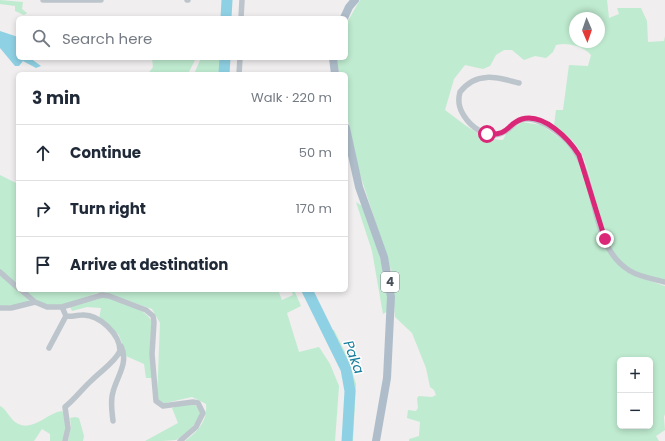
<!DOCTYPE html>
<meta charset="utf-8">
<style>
:root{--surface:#fff;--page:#f2f2f3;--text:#1f2937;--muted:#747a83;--line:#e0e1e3}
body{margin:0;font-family:Poppins,sans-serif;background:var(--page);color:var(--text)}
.controls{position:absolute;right:12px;bottom:12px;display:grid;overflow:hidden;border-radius:6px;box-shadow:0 2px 6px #0003}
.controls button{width:36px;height:36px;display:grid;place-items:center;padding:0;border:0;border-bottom:1px solid var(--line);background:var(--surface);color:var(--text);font:20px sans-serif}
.compass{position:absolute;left:569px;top:12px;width:36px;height:36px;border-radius:50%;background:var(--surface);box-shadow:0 2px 6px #0003;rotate:178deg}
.stop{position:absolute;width:12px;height:12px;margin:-9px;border:3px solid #db2777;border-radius:50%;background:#fff}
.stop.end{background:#db2777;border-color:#fff;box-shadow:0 1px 4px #0008}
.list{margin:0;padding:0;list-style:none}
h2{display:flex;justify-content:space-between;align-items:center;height:52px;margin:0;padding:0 16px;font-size:17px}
h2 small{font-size:13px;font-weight:400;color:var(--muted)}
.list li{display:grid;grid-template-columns:26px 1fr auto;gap:12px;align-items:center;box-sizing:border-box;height:56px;padding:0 16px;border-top:1px solid var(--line)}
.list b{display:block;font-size:15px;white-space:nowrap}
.list em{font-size:13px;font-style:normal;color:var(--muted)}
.icon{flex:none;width:22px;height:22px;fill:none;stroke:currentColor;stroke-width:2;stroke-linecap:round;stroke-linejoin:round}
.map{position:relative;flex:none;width:665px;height:441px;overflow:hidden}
.search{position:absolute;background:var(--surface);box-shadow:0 2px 6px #0003;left:16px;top:16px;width:332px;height:44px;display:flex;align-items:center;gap:10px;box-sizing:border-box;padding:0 14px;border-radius:6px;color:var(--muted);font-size:15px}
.panel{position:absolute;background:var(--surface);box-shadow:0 2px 6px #0003;left:16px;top:72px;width:332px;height:220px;border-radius:6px}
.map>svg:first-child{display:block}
.green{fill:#bfebd0;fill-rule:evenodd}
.water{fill:#8fd1e4}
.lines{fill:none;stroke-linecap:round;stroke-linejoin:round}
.river{stroke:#8fd1e4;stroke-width:11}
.minor{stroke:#bdc5cc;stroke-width:5.5}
.primary{stroke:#afbdca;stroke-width:8}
.route{stroke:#db2777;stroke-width:5}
.labels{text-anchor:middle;stroke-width:3;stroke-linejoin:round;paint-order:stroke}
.shield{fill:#fff;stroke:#7e848b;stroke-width:1}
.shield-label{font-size:12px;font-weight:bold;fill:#475059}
.water-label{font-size:14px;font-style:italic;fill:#177e9c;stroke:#fff}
</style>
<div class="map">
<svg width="665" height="441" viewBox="0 0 665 441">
<rect width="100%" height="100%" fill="#f0eeee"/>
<path class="green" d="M0,0L23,2L22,9L27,13L24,15L15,11V6L0,4Z
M360,0H607L609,18L619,14L617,8H641L647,21L648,42L664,41L665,36V281C651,277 635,274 623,264C595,240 597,181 580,151C574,140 564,133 554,125L556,110H563L569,65L588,66L591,55C583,46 567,42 556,45L553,52L546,58L535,56L524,60L512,50H504L496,55L490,66L483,69L465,65L454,79L445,110C463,123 479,139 503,140L506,134L522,122L541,125L571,146L583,173L593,209L615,260L623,269L630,274L665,286V414L664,417L665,430L656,436L659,441H409V439L419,436L420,422L407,418L408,410L416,411L418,408L417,398L419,396L432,397L436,395L434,390L430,387L426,368L412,333L395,317L392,273L358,168L346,111V74H339L337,58H346V24ZM575,18H599V42H575ZM620,360H650V426H620Z
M152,58H196L188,74H148L153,67Z
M201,58H222V74H194Z
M0,175L18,184V285L0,270Z
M356,202L362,206C375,241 388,274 388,311L383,314L372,251Z
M0,275L31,302L21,305L0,306Z
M23,290H278L282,300L293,295L291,290H294L301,306L287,313L299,352L319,347L330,364L339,386L335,441H185C197,432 208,421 206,404L192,397L161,404L157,399L160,323L152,309L106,293H97L64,305H43Z
M105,297C121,303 148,307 153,325L152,378H146L144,364L126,356L119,335L99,319L101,308L87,307L72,311L70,307Z
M331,330H334L347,356L356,384L353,441H350L353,402L352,382Z
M184,404C218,404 190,432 176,440C169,441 154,441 145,441L178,423L172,408Z
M0,406C6,409 9,417 15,422C32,434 46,413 62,411C68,419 66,432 63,441H50V434L42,429L34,441H0Z
M75,417L79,418L84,436L83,441H68L71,426L70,418Z"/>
<path class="water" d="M0,31L18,37V58H30L41,66L36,68L23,61L19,66H15L0,48Z"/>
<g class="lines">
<path class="river" d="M226,18L227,0
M224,74L225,58
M307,290L346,369L350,391L347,441"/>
<path class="minor" d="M43,0H101
M187,0H188
M241,18L242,0
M239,74L240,58
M519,83C497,77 476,71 460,92C457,103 460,111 467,120C475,130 491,140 504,132C512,128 517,118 527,119C540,119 552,128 562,136C602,168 584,243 630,271C640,277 654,279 665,282
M0,272L18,288
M21,290L35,302L47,307H62L102,295L109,296L146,310L153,316L154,322L152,354L156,401L163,406L193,402L198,403L203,413L196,427L180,441
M62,307L66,316C72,317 76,315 82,315C99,314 120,334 120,351C114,363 102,370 92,380C82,389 75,399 65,407L68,428L65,441
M0,308H11L35,302
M49,348L66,316
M113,421C112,412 110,401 113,392C117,376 129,363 121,346"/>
<path class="primary" d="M344,18L349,7L355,0
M333,58L335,74
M346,128L359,187L384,257L391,297L387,378L376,441"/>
</g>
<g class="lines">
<path class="route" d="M487,134C510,136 506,124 522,119C544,113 569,139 579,155L605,239"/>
</g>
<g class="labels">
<rect class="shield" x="381" y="272" width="18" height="20" rx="3"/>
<g class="shield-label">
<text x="390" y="286">4</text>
</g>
<g class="water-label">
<text transform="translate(354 357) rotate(69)" y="5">Paka</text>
</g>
</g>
</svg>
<div class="controls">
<button>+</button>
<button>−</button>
</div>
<svg class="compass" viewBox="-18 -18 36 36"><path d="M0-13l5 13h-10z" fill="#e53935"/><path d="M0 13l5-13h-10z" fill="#747a83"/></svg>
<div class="stop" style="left:487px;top:134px"></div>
<div class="stop end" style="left:605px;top:239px"></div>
<div class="search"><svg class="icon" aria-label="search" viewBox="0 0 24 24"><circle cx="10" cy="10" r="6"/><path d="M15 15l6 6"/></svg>Search here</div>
<section class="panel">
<h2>3 min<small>Walk · 220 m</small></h2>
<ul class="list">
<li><svg class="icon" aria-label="ahead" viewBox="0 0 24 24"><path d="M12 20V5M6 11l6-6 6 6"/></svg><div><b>Continue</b></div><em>50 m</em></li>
<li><svg class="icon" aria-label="right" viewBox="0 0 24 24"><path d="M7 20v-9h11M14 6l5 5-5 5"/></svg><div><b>Turn right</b></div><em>170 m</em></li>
<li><svg class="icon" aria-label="arrive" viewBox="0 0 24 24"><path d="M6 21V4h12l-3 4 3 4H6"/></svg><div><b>Arrive at destination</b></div></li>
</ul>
</section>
</div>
